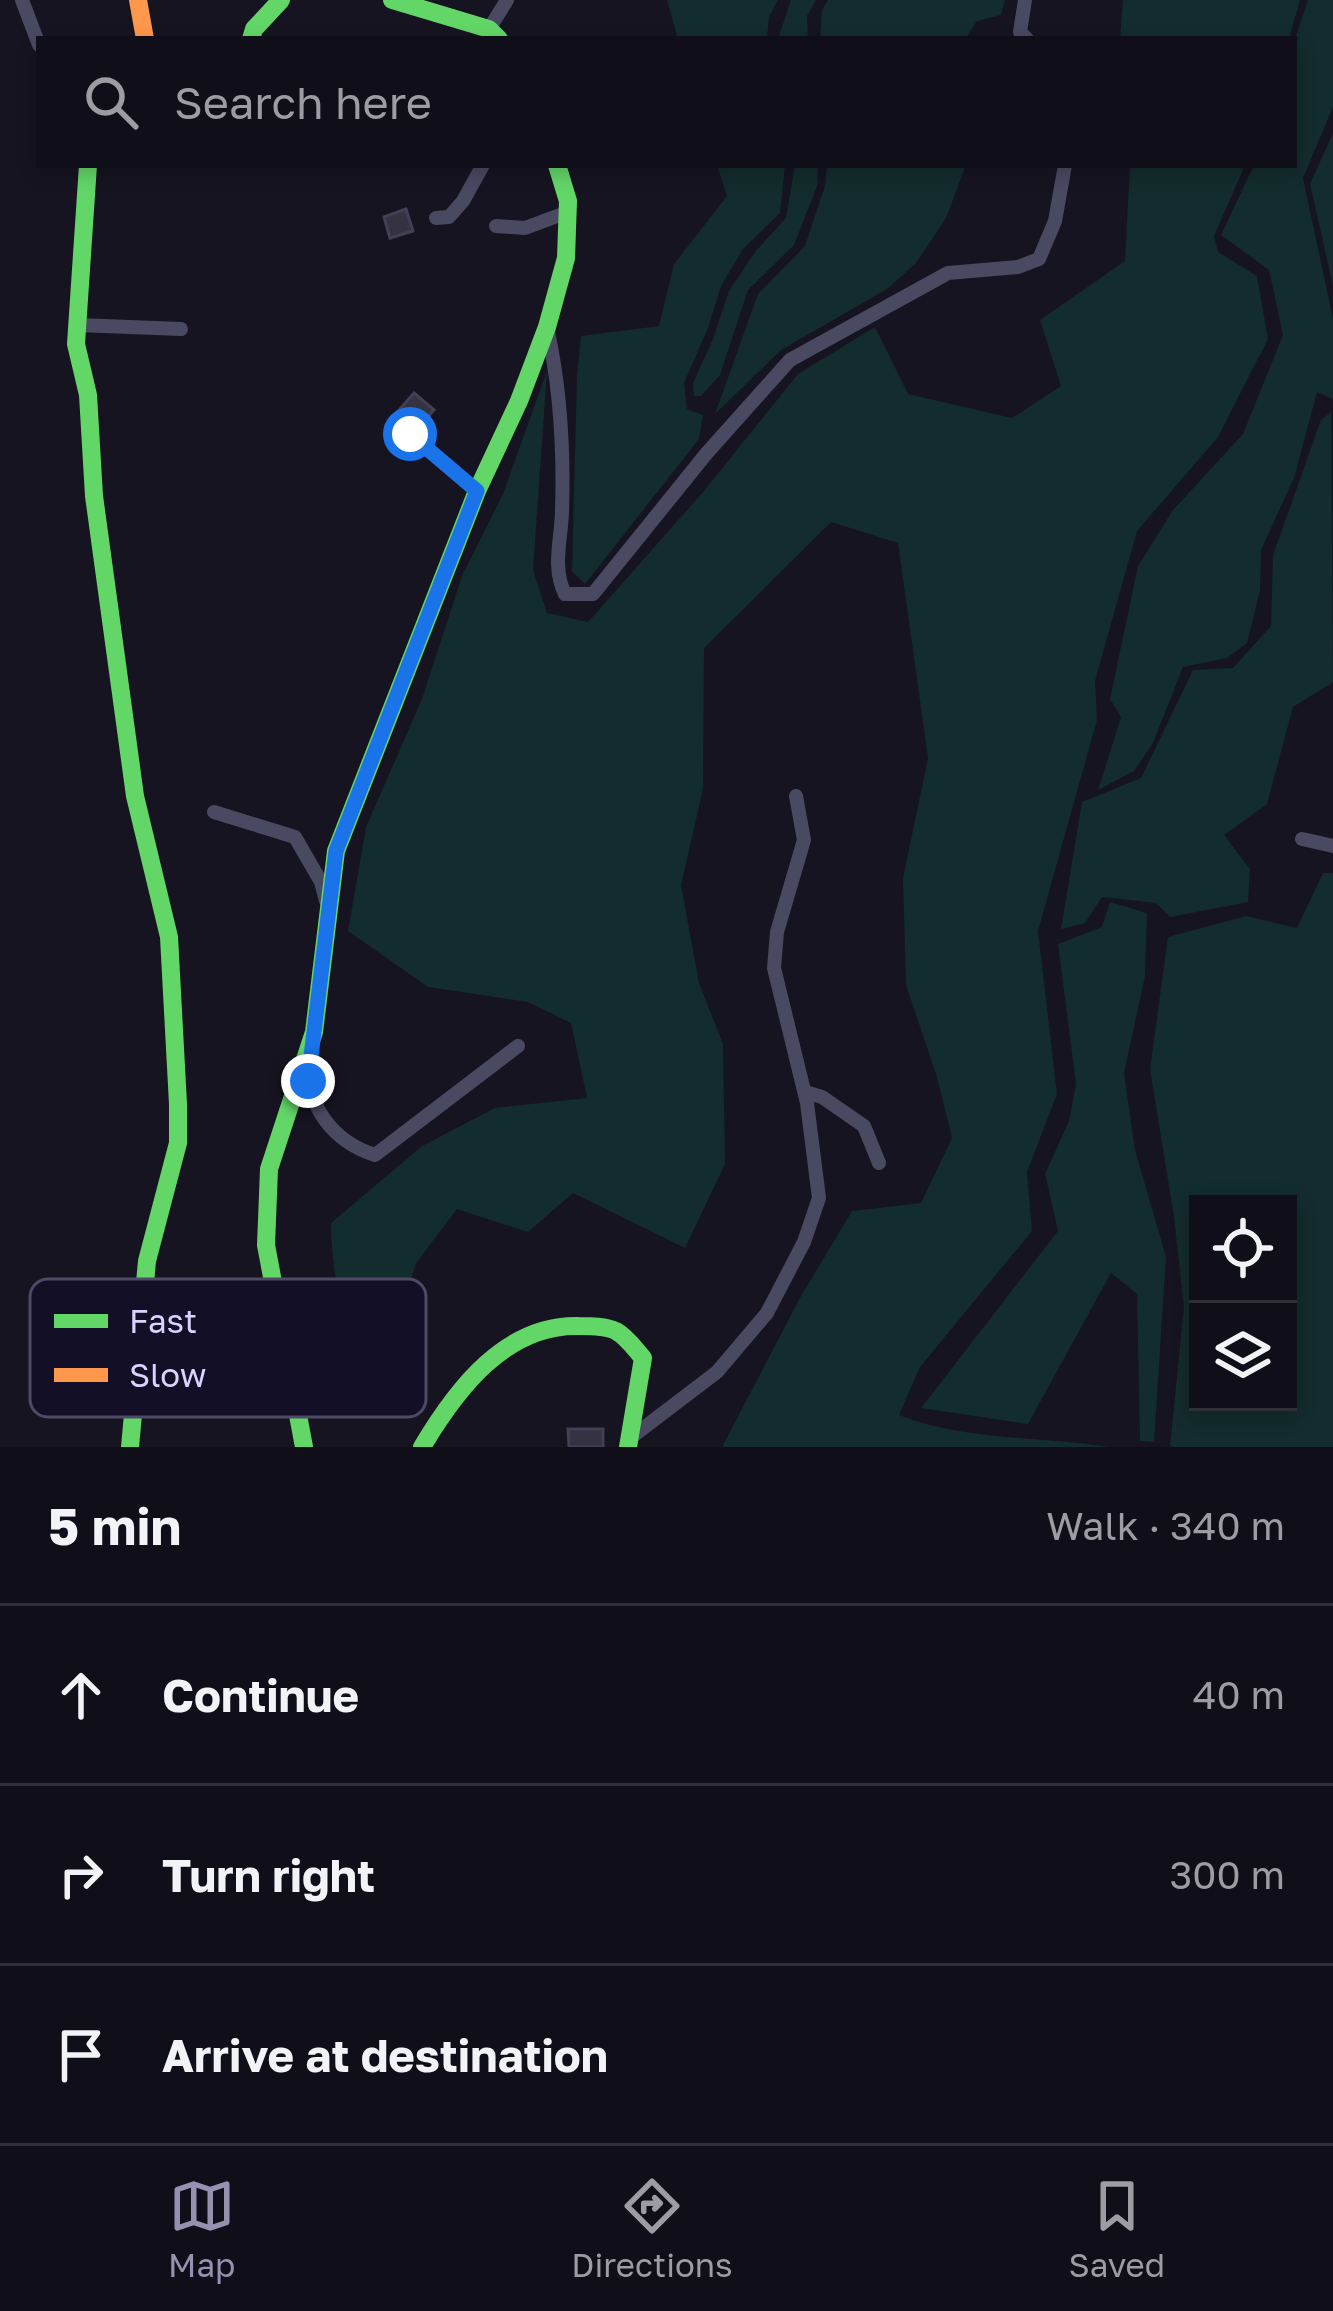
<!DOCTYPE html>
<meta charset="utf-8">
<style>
:root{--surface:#100f19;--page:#1e1d26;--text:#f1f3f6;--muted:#9c9ca2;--line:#302f38;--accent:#9591b1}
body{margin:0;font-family:"Golos Text",sans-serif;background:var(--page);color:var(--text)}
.controls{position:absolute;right:36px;bottom:36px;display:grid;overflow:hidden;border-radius:0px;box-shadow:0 6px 18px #0003}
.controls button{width:108px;height:108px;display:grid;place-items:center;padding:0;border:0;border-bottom:3px solid var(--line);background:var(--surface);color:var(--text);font:60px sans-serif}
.stop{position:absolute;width:36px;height:36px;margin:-27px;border:9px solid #1a73e8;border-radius:50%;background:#fff}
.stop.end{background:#1a73e8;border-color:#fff;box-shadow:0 3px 12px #0008}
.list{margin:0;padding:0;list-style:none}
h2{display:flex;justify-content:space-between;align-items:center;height:156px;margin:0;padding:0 48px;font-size:51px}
h2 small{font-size:39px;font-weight:400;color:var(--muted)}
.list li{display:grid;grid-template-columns:78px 1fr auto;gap:36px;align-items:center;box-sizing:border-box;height:180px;padding:0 48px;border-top:3px solid var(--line)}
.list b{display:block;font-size:45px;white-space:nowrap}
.list em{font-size:39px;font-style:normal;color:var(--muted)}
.icon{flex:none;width:66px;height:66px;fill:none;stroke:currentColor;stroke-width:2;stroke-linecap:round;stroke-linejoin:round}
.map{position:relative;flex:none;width:1333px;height:1447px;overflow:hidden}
.search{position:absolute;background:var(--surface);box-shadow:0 6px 18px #0003;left:36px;right:36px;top:36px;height:132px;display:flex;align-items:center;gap:30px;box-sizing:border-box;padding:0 42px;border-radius:0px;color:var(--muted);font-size:45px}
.sheet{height:696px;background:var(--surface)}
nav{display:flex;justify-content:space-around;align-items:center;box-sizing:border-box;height:168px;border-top:3px solid var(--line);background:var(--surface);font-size:33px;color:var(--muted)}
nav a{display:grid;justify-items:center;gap:6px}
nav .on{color:var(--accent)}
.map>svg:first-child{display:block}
.green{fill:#132c2d;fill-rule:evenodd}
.building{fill:#343243;stroke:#433f54;stroke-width:3}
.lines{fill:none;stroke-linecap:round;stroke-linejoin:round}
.street{stroke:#4a4962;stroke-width:14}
.fast{stroke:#63d668;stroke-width:18}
.slow{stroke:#ff974d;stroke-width:18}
.route{stroke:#1a73e8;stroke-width:15}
.key{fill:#130f26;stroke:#4e4a67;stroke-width:3}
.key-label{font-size:33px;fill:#d9d4ff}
</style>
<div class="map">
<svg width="1333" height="1447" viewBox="0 0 1333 1447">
<rect width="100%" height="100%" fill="#161421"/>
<path class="green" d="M667,0H778L769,17L767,39H678Z
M791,0H816L807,16L808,39H778Z
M828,0H1005L1001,15L977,21L965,39H820L822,10Z
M1123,0H1300L1289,39H1120Z
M1308,0H1333V107L1303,178L1333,319V399L1317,392L1294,478L1261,550L1260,590L1247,643L1227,658L1183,667L1153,743L1134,771L1098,790L1121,717L1110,699L1138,566L1173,510L1243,434L1283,335L1269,270L1221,235L1254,165H1294V42Z
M1333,133V286L1310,184Z
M717,165H785L780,213L743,249L721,286L708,328L684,383L687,409L703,415L699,439L585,584L572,571L577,376L581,336L659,326L674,264L727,196Z
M795,165H818L817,186L794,245L748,290L720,375L701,396H694L693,383L713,339L729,291L755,252L786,218Z
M827,165H966L946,218L916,263L887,289L781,350L715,414L758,294L805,246L825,186Z
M1130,165H1245L1214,236L1218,252L1257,276L1268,339L1218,437L1137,531L1095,681L1097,720L1038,931L1057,1094L1027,1172L1032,1231L920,1367L899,1415C966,1441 1038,1436 1109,1447H722L801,1296L852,1211L921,1203L952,1138L936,1074L906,985L903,878L928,758L898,543L831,522L704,648L703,789L681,885L699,983L723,1044L725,1164L685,1248L573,1193L528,1232L457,1209L416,1263L376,1393C346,1334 332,1289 331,1223L422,1146L495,1108L587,1098L571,1023L528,1002L428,987L348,931L366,827L422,699L462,576L503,494L547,371L533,570L547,613L588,622L704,491L798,374L875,327L908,394L1012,418L1061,386L1040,320L1125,261Z
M1331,412L1333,682L1293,707L1267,804L1224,835L1250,869L1248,902L1170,917L1156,903L1102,897L1085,923L1061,929L1082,802L1141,778L1193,670L1233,668L1271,626L1273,555L1321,420Z
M1323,873H1333V1447H1170L1184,1307L1174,1217L1150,1069L1168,937L1246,916L1297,928ZM1198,1204H1288V1402H1198Z
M1110,902L1147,913L1145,976L1124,1073L1135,1150L1166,1257L1154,1442L1140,1441L1137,1294L1111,1273L1028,1424L921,1408L1058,1231L1045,1174L1069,1121L1076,1084L1058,944L1102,927Z"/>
<path class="building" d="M406,209L413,231L390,238L384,217Z
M414,393L434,410L419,427L399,410Z
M568,1429H603V1447H569Z"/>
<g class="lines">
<path class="street" d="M22,0L39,45
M1025,0L1020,32L1027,39
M489,29L507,0
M436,218L449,217L463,201L483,165
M496,226L525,228L568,212
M78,325L181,329
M547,327C560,386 564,451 562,512C561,541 552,568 565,594H593L706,454L790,360L948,273L1018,267L1039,259L1055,221L1065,165
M410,434L477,491
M214,812L295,837L321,882L326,901
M1302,839L1333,846
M309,1063C306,1107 334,1142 375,1155L518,1046
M805,1092L822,1097L864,1126L879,1163
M629,1439L717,1372L767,1313L804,1242L819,1198L807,1103L774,968L777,932L804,840L796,796"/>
<path class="fast" d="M392,0L489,29L499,39
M251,39L254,29L281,0
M88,165L76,344L88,395L94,496L135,796L169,937L178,1104V1143L147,1261L130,1447
M304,1447L266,1245L269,1169L314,1032L336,851L477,491L519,401L547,327L566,258L568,201L557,165
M422,1447C456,1390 505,1324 579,1326C591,1326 606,1326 616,1331C627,1337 635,1349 643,1358L628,1447"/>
<path class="slow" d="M138,0L145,39"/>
</g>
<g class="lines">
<path class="route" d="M308,1081L336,851L477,491L410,434"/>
</g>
<rect x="30" y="1279" width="396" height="138" rx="18" class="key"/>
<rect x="54" y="1314" width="54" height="14" fill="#63d668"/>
<rect x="54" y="1368" width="54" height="14" fill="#ff974d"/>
<g class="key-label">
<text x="129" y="1333">Fast</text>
<text x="129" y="1387">Slow</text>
</g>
</svg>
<div class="controls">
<button><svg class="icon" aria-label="locate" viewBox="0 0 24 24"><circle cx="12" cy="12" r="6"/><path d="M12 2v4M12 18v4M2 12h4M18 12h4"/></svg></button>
<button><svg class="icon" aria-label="layers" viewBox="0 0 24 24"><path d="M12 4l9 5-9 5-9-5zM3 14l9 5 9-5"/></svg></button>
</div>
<div class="stop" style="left:410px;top:434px"></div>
<div class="stop end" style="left:308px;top:1081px"></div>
<div class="search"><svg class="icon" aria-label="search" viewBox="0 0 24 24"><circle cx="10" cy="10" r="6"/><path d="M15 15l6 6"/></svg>Search here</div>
</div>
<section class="sheet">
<h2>5 min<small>Walk · 340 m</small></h2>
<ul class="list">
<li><svg class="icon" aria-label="ahead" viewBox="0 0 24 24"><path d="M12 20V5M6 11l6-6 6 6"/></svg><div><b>Continue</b></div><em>40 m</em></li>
<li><svg class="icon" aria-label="right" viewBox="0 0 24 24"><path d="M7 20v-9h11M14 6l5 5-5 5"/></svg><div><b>Turn right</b></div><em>300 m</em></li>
<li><svg class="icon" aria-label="arrive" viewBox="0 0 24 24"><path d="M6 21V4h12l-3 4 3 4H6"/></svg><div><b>Arrive at destination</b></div></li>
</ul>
</section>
<nav>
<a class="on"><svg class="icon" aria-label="map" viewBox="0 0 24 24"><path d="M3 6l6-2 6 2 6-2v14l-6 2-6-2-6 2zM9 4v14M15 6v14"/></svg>Map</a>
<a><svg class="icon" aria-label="directions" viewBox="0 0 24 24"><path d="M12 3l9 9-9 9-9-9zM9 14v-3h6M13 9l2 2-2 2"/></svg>Directions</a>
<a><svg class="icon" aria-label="saved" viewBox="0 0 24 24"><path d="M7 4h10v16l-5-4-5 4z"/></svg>Saved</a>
</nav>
